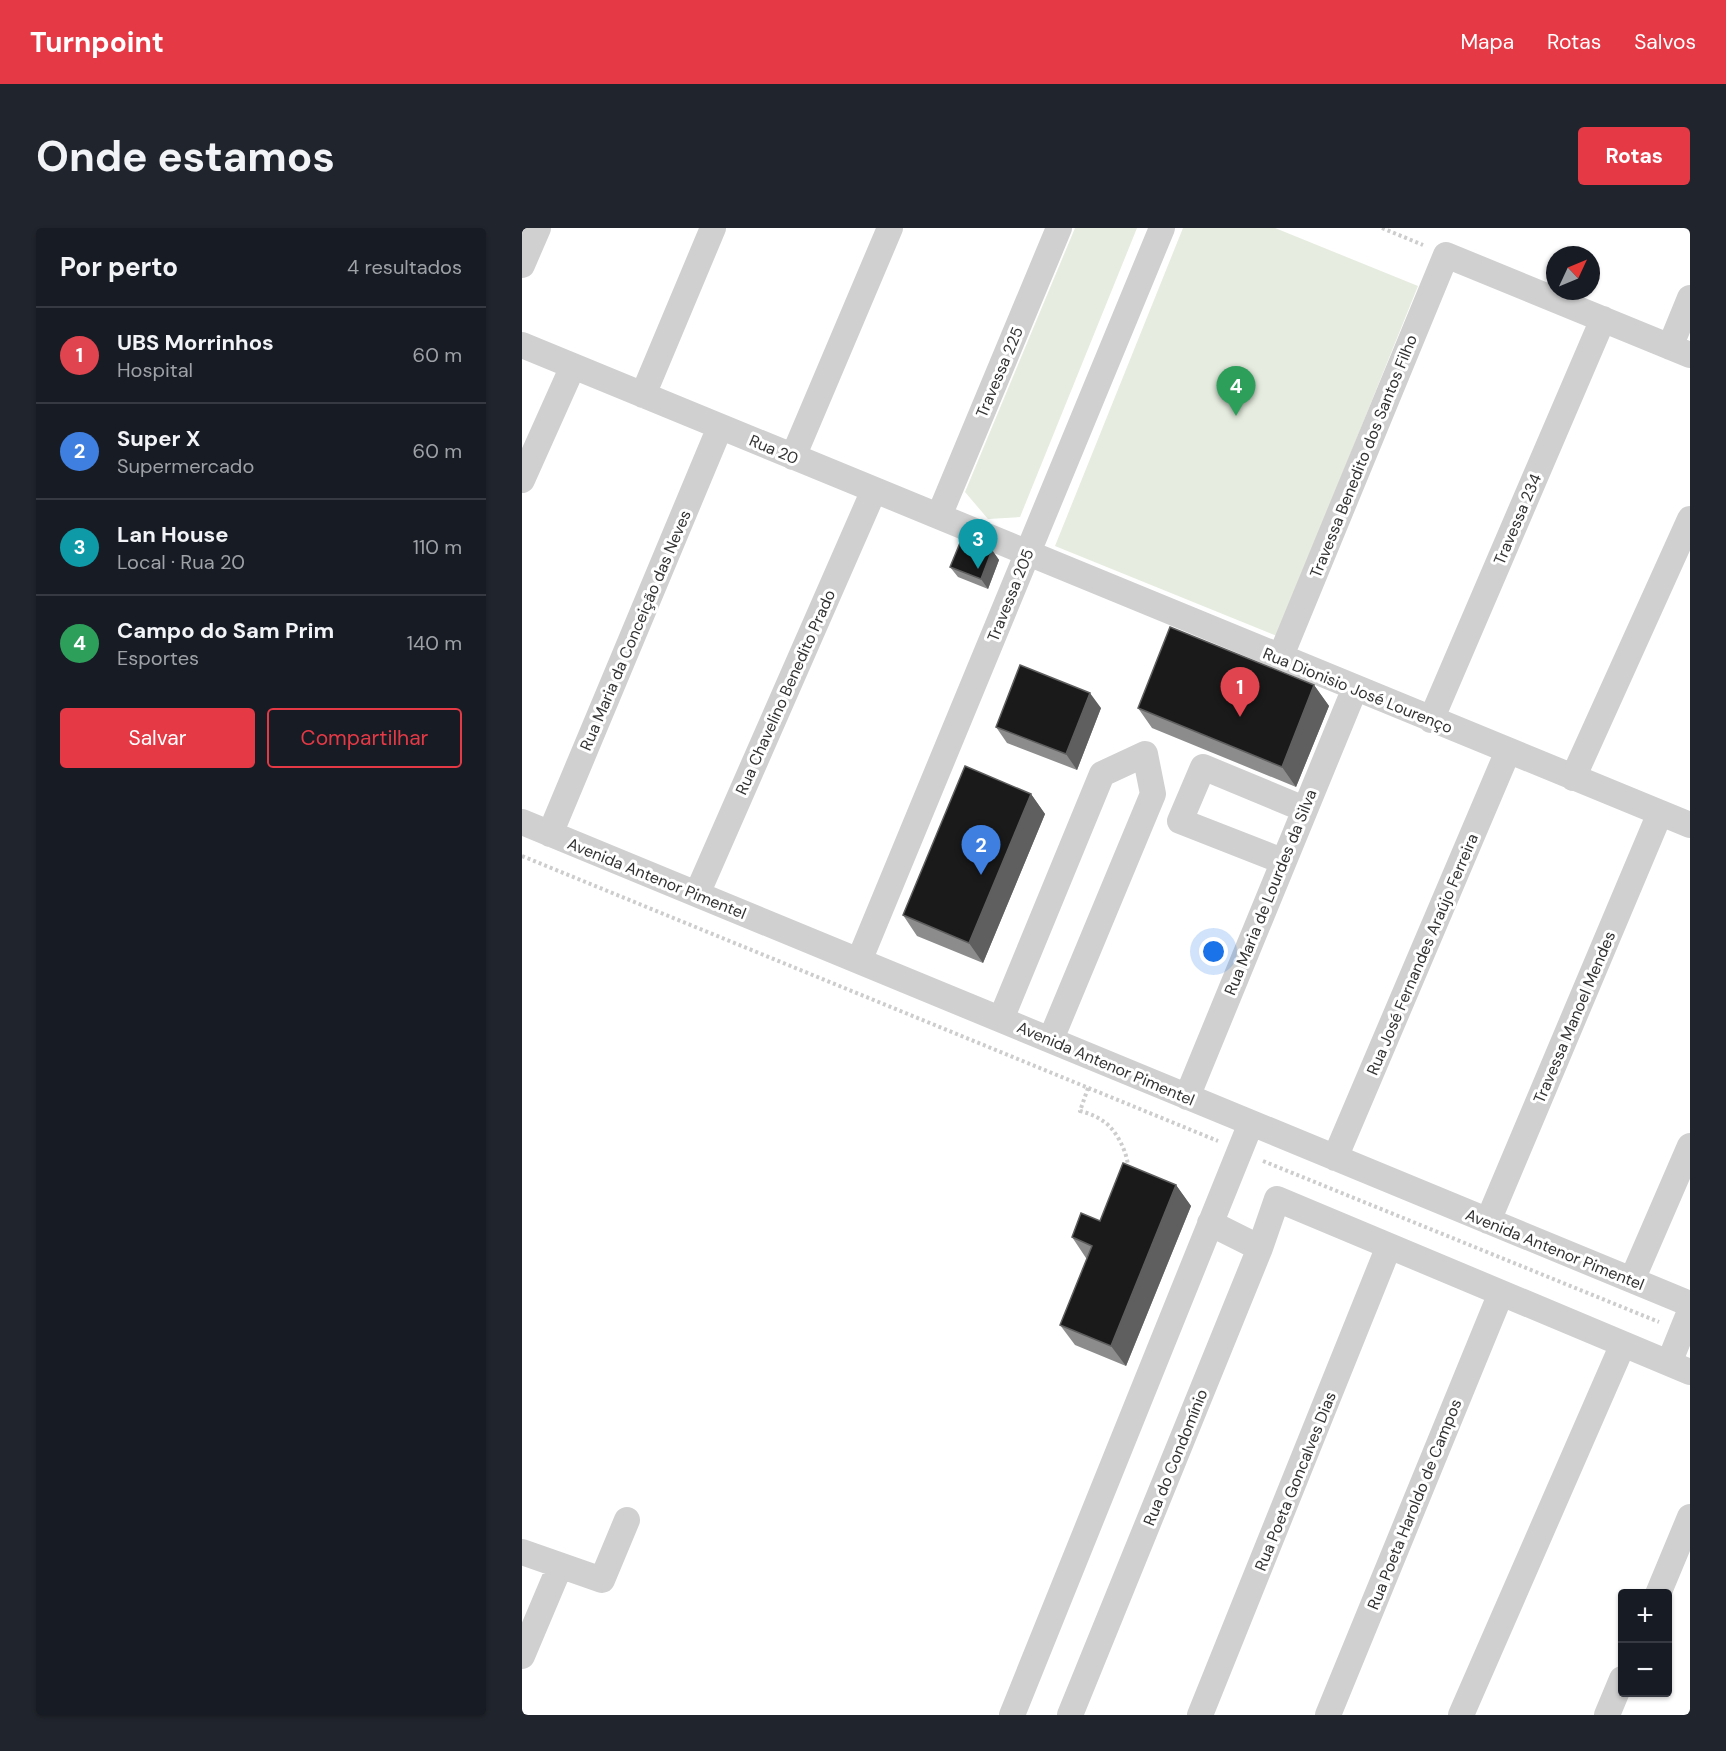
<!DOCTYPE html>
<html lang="pt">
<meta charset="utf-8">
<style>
:root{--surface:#171b24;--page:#20242c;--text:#f1f3f6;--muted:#9ea1a6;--line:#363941;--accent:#e63946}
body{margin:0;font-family:"DM Sans",sans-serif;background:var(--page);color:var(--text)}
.controls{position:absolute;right:18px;bottom:18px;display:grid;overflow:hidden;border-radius:6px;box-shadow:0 2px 4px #0004}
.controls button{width:54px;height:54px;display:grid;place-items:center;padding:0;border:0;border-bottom:2px solid var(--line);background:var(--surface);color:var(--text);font:30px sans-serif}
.compass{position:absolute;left:1024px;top:18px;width:54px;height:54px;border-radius:50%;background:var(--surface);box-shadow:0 2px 4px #0004;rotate:46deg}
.you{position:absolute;left:692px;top:724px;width:21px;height:21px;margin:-15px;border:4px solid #fff;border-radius:50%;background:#1a73e8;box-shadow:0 0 0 9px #1a73e833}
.badge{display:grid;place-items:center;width:39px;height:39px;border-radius:50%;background:var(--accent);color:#fff;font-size:20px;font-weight:700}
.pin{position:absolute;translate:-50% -50px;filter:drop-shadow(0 2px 3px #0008)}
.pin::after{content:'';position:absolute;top:32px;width:21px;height:18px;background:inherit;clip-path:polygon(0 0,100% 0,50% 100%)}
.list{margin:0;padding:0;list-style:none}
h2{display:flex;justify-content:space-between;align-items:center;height:78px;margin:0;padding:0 24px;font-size:26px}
h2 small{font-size:20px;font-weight:400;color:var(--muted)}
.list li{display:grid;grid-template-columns:39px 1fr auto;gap:18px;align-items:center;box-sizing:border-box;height:96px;padding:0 24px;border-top:2px solid var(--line)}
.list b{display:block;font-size:22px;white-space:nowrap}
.list p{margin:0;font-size:20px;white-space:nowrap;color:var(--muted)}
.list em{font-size:20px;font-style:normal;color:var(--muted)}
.actions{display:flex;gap:12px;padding:18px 24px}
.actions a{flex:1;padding:14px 0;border:2px solid var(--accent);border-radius:6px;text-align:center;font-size:21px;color:var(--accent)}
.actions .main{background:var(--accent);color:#fff}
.map{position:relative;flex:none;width:1168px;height:1487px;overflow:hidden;border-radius:6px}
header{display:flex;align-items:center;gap:36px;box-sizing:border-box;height:84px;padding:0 30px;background:var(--accent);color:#fff}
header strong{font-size:28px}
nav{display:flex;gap:33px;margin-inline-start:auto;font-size:21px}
.intro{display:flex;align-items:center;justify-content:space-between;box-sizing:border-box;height:144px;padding:0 36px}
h1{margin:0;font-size:42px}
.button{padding:15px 27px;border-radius:6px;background:var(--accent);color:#fff;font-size:21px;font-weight:700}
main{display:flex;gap:36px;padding:0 36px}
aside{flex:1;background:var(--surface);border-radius:6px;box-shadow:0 2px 4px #0004}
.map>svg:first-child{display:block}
.green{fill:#e6ecdf}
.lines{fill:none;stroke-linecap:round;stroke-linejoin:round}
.path{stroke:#cdcdcd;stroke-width:4;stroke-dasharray:3 3;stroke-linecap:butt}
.street{stroke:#d0d0d0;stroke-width:26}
.wall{fill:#8c8c8c}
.shaded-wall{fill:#5f5f5f}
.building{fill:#1a1a1a;stroke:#5f5f5f;stroke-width:1.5}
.labels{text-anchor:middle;stroke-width:6;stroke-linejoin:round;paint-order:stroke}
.street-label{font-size:16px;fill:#333;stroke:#fff}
</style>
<header>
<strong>Turnpoint</strong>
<nav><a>Mapa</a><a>Rotas</a><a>Salvos</a></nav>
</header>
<div class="intro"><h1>Onde estamos</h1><a class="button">Rotas</a></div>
<main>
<aside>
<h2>Por perto<small>4 resultados</small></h2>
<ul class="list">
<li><span class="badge" style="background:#e0444e">1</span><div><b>UBS Morrinhos</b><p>Hospital</p></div><em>60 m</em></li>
<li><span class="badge" style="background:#3f7fe0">2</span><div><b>Super X</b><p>Supermercado</p></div><em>60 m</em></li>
<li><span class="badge" style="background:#0f9aa8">3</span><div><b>Lan House</b><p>Local · Rua 20</p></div><em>110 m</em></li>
<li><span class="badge" style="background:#2e9e5b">4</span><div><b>Campo do Sam Prim</b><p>Esportes</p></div><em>140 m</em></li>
</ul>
<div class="actions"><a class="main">Salvar</a><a>Compartilhar</a></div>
</aside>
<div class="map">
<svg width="1168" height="1487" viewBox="0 0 1168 1487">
<rect width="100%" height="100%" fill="#fff"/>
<path class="green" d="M553,0H615L498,289L466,291L443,264Z
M661,0H753L896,58L755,408L533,318Z"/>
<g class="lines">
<path class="path" d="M860,0L901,17
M0,628L696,913
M566,860L558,883C566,885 574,888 581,893C594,901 606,925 606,940
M741,933L1137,1094"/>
<path class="street" d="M0,37L16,0
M0,117L1168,597
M1148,119L1168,70
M121,167L191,0
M271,229L368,0
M0,252L51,138
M417,288L537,0
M758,430L924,27L1168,127
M909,492L1081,91
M1051,550L1168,291
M0,594L1168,1076
M28,606L198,199
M760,633L658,593L681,539L782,581
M175,666L352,262
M337,733L640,0
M479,791L580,546L623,526L631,566L529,811
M665,869L833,460
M813,930L986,523
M966,993L1138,585
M688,995L738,1020
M1110,1052L1168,918
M1147,1135L1168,1083
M0,1324L80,1352L105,1292
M1136,1366L1168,1289
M0,1428L38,1338
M490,1487L729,895
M548,1487L738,1020L755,971L1168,1144
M678,1487L867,1018
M806,1487L979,1065
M939,1487L1101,1116
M1085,1487L1100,1451"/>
</g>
<path class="wall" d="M470,322L477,332L466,361L436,349L428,339Z
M792,457L807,478L774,559L630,500L616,480Z
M579,480L555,542L485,515L474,499Z
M509,566L523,586L461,735L395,708L381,687Z
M654,957L669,978L604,1138L553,1117L538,1097L565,1030H564L550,1009L578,993Z"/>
<path class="shaded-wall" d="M470,322L477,332L466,361L459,351Z
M792,457L807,478L774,559L760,539Z
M568,465L579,480L555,542L544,526Z
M509,566L523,586L461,735L447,715Z
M654,957L669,978L604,1138L589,1118Z"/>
<path class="building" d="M440,310L470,322L459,351L428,339Z
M648,399L792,457L760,539L616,480Z
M498,437L568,465L544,526L474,499Z
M443,538L509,566L447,715L381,687Z
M601,935L654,957L589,1118L538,1097L570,1018L550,1009L559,985L578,993Z"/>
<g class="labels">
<g class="street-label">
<text transform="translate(477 144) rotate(-67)" y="6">Travessa 225</text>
<text transform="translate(252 221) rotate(23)" y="6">Rua 20</text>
<text transform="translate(841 228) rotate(-68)" y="6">Travessa Benedito dos Santos Filho</text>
<text transform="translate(995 291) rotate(-67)" y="6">Travessa 234</text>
<text transform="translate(488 367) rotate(-68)" y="6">Travessa 205</text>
<text transform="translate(113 402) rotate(-67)" y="6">Rua Maria da Conceição das Neves</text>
<text transform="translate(836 462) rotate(22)" y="6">Rua Dionisio José Lourenço</text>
<text transform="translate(263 464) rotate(-66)" y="6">Rua Chavelino Benedito Prado</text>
<text transform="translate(135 650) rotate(22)" y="6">Avenida Antenor Pimentel</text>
<text transform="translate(748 664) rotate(-68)" y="6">Rua Maria de Lourdes da Silva</text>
<text transform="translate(900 726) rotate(-67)" y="6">Rua José Fernandes Araújo Ferreira</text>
<text transform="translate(1052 789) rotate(-67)" y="6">Travessa Manoel Mendes</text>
<text transform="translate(584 835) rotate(23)" y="6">Avenida Antenor Pimentel</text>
<text transform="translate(1033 1021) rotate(22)" y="6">Avenida Antenor Pimentel</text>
<text transform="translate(653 1229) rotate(-68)" y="6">Rua do Condomínio</text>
<text transform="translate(773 1253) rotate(-68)" y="6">Rua Poeta Goncalves Dias</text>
<text transform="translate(892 1276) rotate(-68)" y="6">Rua Poeta Haroldo de Campos</text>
</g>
</g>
</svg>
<div class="controls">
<button>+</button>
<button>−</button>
</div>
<svg class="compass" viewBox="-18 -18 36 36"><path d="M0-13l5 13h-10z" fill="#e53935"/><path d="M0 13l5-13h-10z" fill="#9ea1a6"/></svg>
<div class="you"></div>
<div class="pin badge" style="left:718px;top:489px;background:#e0444e">1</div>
<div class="pin badge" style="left:459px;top:647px;background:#3f7fe0">2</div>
<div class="pin badge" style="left:456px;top:341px;background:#0f9aa8">3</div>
<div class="pin badge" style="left:714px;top:188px;background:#2e9e5b">4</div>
</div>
</main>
